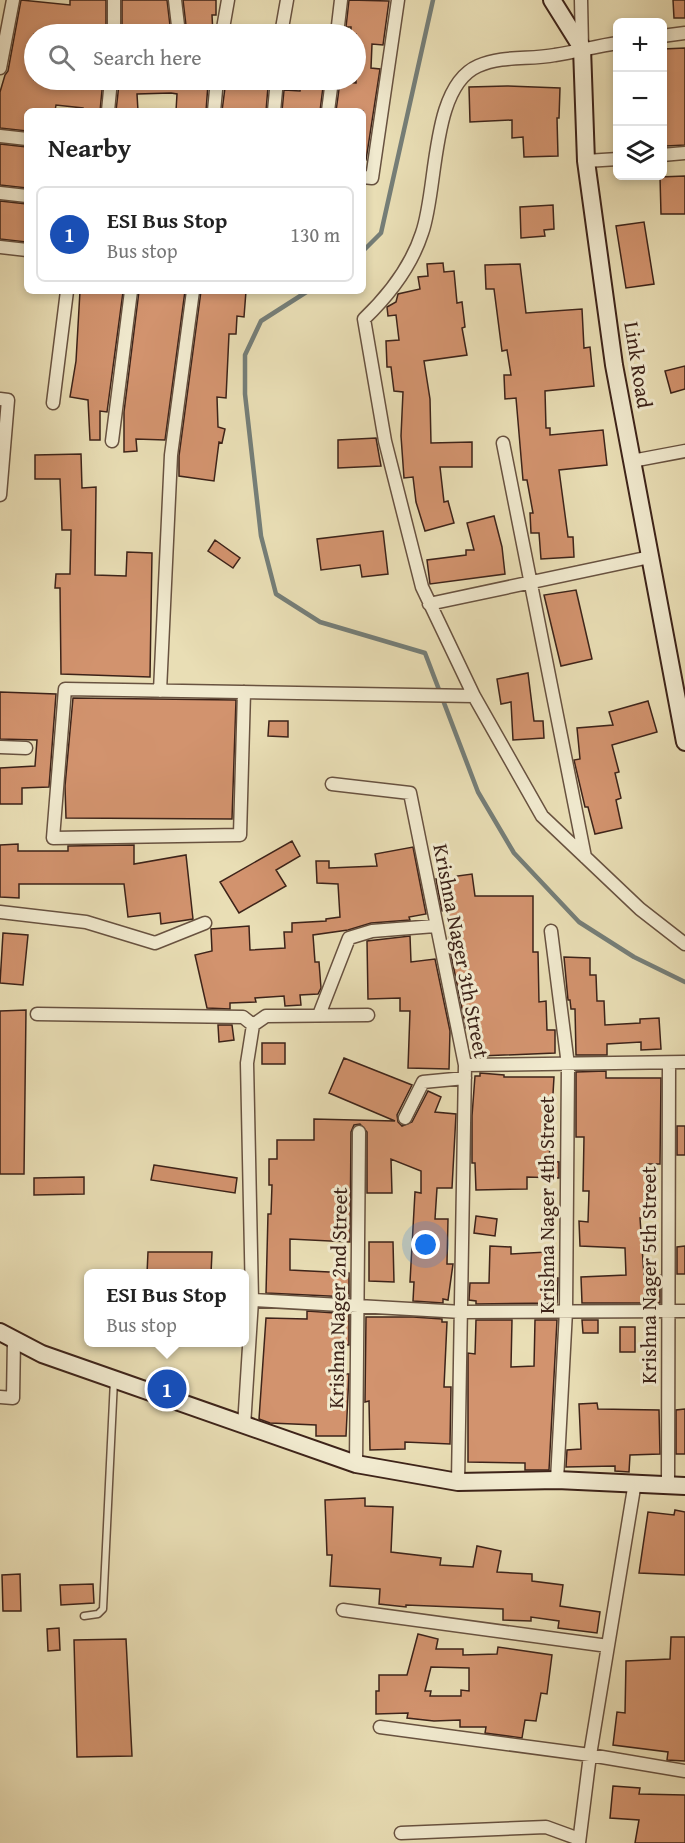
<!DOCTYPE html>
<meta charset="utf-8">
<style>
:root{--surface:#fff;--page:#f2f2f2;--text:#222;--muted:#767676;--line:#e0e0e0;--accent:#7c3aed}
body{margin:0;font-family:"Gentium Book Plus",serif;background:var(--page);color:var(--text)}
.controls{position:absolute;right:18px;top:18px;display:grid;overflow:hidden;border-radius:9px;box-shadow:0 3px 9px #0003}
.controls button{width:54px;height:54px;display:grid;place-items:center;padding:0;border:0;border-bottom:2px solid var(--line);background:var(--surface);color:var(--text);font:30px sans-serif}
.you{position:absolute;left:426px;top:1245px;width:21px;height:21px;margin:-15px;border:4px solid #fff;border-radius:50%;background:#1a73e8;box-shadow:0 0 0 9px #1a73e833}
.badge{display:grid;place-items:center;width:39px;height:39px;border-radius:50%;background:var(--accent);color:#fff;font-size:20px;font-weight:700}
.pin{position:absolute;translate:-50% -50%;border:3px solid #fff;box-shadow:0 2px 6px #0006}
.popup{position:absolute;left:84px;top:1269px;width:165px;height:78px;box-sizing:border-box;display:grid;place-content:center;border-radius:9px;background:var(--surface);filter:drop-shadow(0 2px 4px #0005);font-size:20px;white-space:nowrap;color:var(--muted)}
.popup b{font-size:22px;color:var(--text)}
.popup::after{content:'';position:absolute;left:50%;top:100%;margin-left:-12px;border:12px solid transparent;border-top-color:var(--surface)}
.list{margin:0;padding:0;list-style:none}
h2{display:flex;justify-content:space-between;align-items:center;height:78px;margin:0;padding:0 24px;font-size:26px}
h2 small{font-size:20px;font-weight:400;color:var(--muted)}
.list li{display:grid;grid-template-columns:39px 1fr auto;gap:18px;align-items:center;box-sizing:border-box;height:96px;margin:0 12px 12px;padding:0 12px;border:2px solid var(--line);border-radius:9px}
.list b{display:block;font-size:22px;white-space:nowrap}
.list p{margin:0;font-size:20px;white-space:nowrap;color:var(--muted)}
.list em{font-size:20px;font-style:normal;color:var(--muted)}
.icon{flex:none;width:33px;height:33px;fill:none;stroke:currentColor;stroke-width:2;stroke-linecap:round;stroke-linejoin:round}
.map{position:relative;flex:none;width:685px;height:1843px;overflow:hidden}
.search{position:absolute;background:var(--surface);box-shadow:0 3px 9px #0003;left:24px;top:24px;width:342px;height:66px;display:flex;align-items:center;gap:15px;box-sizing:border-box;padding:0 21px;border-radius:33px;color:var(--muted);font-size:22px}
.panel{position:absolute;background:var(--surface);box-shadow:0 3px 9px #0003;left:24px;top:108px;width:342px;height:186px;border-radius:9px}
.map>svg:first-child{display:block}
.lines{fill:none;stroke-linecap:round;stroke-linejoin:round}
.stream{stroke:#757e78;stroke-width:4.5}
.building{fill:#d2936e;stroke:#3d2319;stroke-width:1.5;fill-rule:evenodd}
.lane-casing{stroke:#685240;stroke-width:9}
.street-casing{stroke:#685240;stroke-width:15}
.secondary-casing{stroke:#3d2319;stroke-width:20}
.lane{stroke:#f1eacf;stroke-width:6}
.street{stroke:#f1eacf;stroke-width:12}
.secondary{stroke:#f1eacf;stroke-width:16}
.labels{text-anchor:middle;stroke-width:6;stroke-linejoin:round;paint-order:stroke}
.street-label{font-size:21px;fill:#3d2319;stroke:#f1eacf}
</style>
<div class="map">
<svg width="685" height="1843" viewBox="0 0 685 1843">
<rect width="100%" height="100%" fill="#e9deb5"/>
<filter id="stains"><feTurbulence type="fractalNoise" baseFrequency=".00333" numOctaves="4"/><feColorMatrix values="0 0 0 0 .2 0 0 0 0 .09 0 0 0 0 .02 0 0 0 .5 -.17"/></filter>
<radialGradient id="worn" r=".72"><stop offset=".6" stop-color="#630" stop-opacity="0"/><stop offset="1" stop-color="#630" stop-opacity=".3"/></radialGradient>
<g class="lines">
<path class="stream" d="M363,251L381,233L433,0
M308,291L261,321L245,355V394L261,536L276,594L320,622L425,653L478,792L514,853L579,922L634,957L685,982"/>
</g>
<path class="building" d="M21,0L70,5V0H106V34H34V80H103L100,111H83V108L56,105L55,111H27V131L0,128V92L5,75L8,71Z
M122,0H167L171,34H122Z
M183,0H216V15H212L213,34H187Z
M349,0L389,1L383,45L372,44L371,68L380,69L366,160H363V111H336L340,82L356,83V34H351V27H346Z
M673,0H685V18H674Z
M685,48V145L666,146L663,49Z
M146,80H190L196,84H208L206,111H176L177,94L171,93L137,94L138,111H116L119,84L147,82Z
M226,80H244V86L268,87L266,111H222Z
M301,85L323,87L320,111H282L284,90L300,91Z
M507,86L560,88L559,118H557L558,156L524,157L523,137L512,138V120L470,122L469,87Z
M0,144L27,147V188L0,185Z
M685,176V214H661L660,177Z
M0,201L27,204L26,242L0,239Z
M553,205L554,229L544,230L545,236L521,238L520,207Z
M644,222L654,284L626,288L616,226Z
M443,263L444,272L454,271L457,303L462,302L465,327L462,328L467,355L424,361L430,399L431,443L472,442V467H440L444,502L448,501L454,523L425,531L416,502L413,477L404,478L401,436L403,392L394,391L391,367H387L386,341L399,340L396,315L388,316L387,307L396,302L398,294L420,289L418,277L428,276L427,264Z
M520,264L526,313L582,309L584,348L590,347L594,386L545,391L546,428H550V435L603,430L607,465L559,470L568,537H573L574,557L541,559L539,533H531L530,513H533L527,480H523L516,398L505,399L504,375H511L507,350L502,351L494,289H486L485,265Z
M80,291L123,292L107,412L100,411V440H90L88,400L70,397L76,361Z
M139,291H185L165,440L136,439L137,451L124,452V412Z
M201,291H246L244,317L237,316L236,334H229L226,398L217,397L218,427L225,429L222,443L219,442L214,481L179,476V456Z
M685,366V389L671,393L665,371Z
M376,438L381,466L338,468V440Z
M81,454L82,488L96,487L95,575L126,576L127,552L152,553L150,677L61,674L60,588H55L56,574H70L71,530H62L60,479H35V455Z
M494,516L502,547L505,574L430,584L427,560L466,555V550H474L467,523Z
M383,531L388,574L362,577L360,565L321,570L317,539Z
M215,540L240,558L233,568L208,551Z
M576,590L592,659L561,666L544,595Z
M528,673L534,721H543L544,738L513,740L511,702L501,704L497,679Z
M0,692L56,694L49,787L22,788V804H0V768L35,766L37,740L0,739Z
M73,698L236,700L232,819L66,818L65,786Z
M648,701L657,732L612,745L619,772L615,773L621,798L616,800L622,828L595,834L588,807H585L574,760L580,759L577,728L613,725L609,712Z
M269,721H288V737L268,736Z
M292,841L300,856L276,870L286,886L239,913L220,882Z
M18,844V851H68V846L134,845V864L186,855L193,919L161,924L160,913L128,917L124,884H19V898L0,897V845Z
M413,847L426,914L409,917L410,920L371,923L348,930L313,935L315,962H319L321,988L318,994L300,995L301,1005L285,1006L284,996L255,998L256,1002L230,1003V1009L207,1008L195,955L212,951L211,929L249,926L250,950L285,948L284,932H292V923L326,921V919L340,917L338,884L317,883L316,861H329V868L377,866L375,854Z
M472,874L475,896H533V952H538L539,1002L546,1001L547,1030H555V1053L480,1056L481,1029L466,1028L449,945V910L442,911L436,879Z
M3,933L28,935L23,985L0,983Z
M410,936L411,962L435,959L450,1031L449,1069L408,1068L410,1011H400V998L368,999L367,941Z
M564,957L590,958V975H596L597,1001H604L605,1025L640,1023V1019L659,1018L661,1049L641,1050V1042L607,1044V1055H576L575,1009H571L570,1000H568Z
M26,1010L24,1174H0V1011Z
M218,1025H232L234,1040L219,1042Z
M262,1043H285V1064H262Z
M344,1058L412,1085L397,1115L398,1122L402,1126L412,1122L428,1091L441,1097L435,1112L456,1114L452,1188H437L435,1219H448L447,1264H453L448,1300L443,1299V1303L413,1301L414,1282H410L415,1192L421,1193V1171L391,1159L392,1193H367V1132L360,1124L354,1125L351,1132L350,1242L290,1239V1270L349,1273V1297L266,1293L268,1214H271L272,1185H269V1159H277V1140H314V1119L395,1121L329,1093Z
M606,1071V1078H661L660,1164H647L649,1217L640,1218L644,1275H660V1303H582L581,1277L626,1275L625,1248L580,1246L579,1221L588,1222L589,1191H583L584,1137H576V1072Z
M480,1073L504,1075V1077H554L549,1161L559,1162V1178L527,1177V1189L476,1190L475,1163H472V1116L475,1076H480Z
M677,1126H685V1155H677Z
M154,1165L237,1178L235,1193L151,1180Z
M84,1177V1194L34,1195V1178Z
M476,1216L497,1219L495,1236L474,1233Z
M369,1242H393L394,1282L369,1281Z
M490,1246L511,1247V1254L547,1252L548,1278H558L557,1303L476,1304V1301L469,1300L470,1283H489Z
M685,1246V1274H677V1247Z
M148,1252H212L211,1274H147Z
M307,1311L349,1314V1345H343L342,1374H349L346,1436H316V1425L270,1423L259,1419L266,1318L307,1319Z
M366,1317H413L442,1319V1322H447L444,1387H451L450,1444L405,1442V1449L370,1450L369,1401L365,1402Z
M476,1320H512L511,1367L534,1366L535,1320H557L549,1470H525V1463L468,1462V1353L475,1354Z
M582,1320H598V1333H583Z
M620,1327H635V1352H620Z
M597,1403L598,1409L659,1410L660,1454L630,1455L629,1472L615,1471V1466L566,1467L567,1450L581,1449L579,1404Z
M685,1409V1454H676V1410Z
M365,1498V1506L393,1507L391,1552L441,1558L440,1565L473,1567L477,1546L501,1551L497,1572L532,1574V1581L563,1585L560,1606L600,1612L597,1633L558,1628L559,1621L531,1617V1621L503,1620V1609L406,1605V1607L379,1604L380,1589L330,1586L332,1555H327L325,1500Z
M675,1510L685,1512V1575L639,1573L648,1512L674,1515Z
M20,1574L21,1611H3L2,1575Z
M93,1584L94,1603L61,1605L60,1585Z
M59,1628L60,1650L48,1651L47,1629Z
M418,1634L438,1639L436,1649H463V1655L497,1654L498,1647L552,1655L547,1694L541,1693L536,1721L525,1720L522,1738L485,1733L486,1727H460V1720L434,1721L407,1718L408,1713L376,1714V1691H379V1675H407ZM431,1667L469,1668V1691L461,1690V1696H430L431,1691H425Z
M671,1637H685V1761L667,1760L668,1752L613,1745L617,1712L625,1713L626,1661L670,1659Z
M126,1639L132,1756L77,1757L74,1640Z
M613,1786L640,1788L639,1794L685,1795V1843H635L639,1820L610,1818Z"/>
<g class="lines">
<defs>
<path id="lane" d="M84,1616L98,1614L103,1609L114,1380"/>
<path id="street" d="M175,0L179,34
M581,0L582,47
M114,34V0
M222,34L228,0
M281,34L287,0
M337,34L341,0
M662,36L685,33
M618,43C596,46 576,52 555,55C529,60 503,55 478,66C430,87 438,189 422,233C411,267 389,295 364,319L385,441L422,587L474,696L542,816L640,909L685,944
M0,68L13,0
M108,111L111,80
M214,111L217,80
M274,111L277,80
M328,111L332,80
M0,136L27,139
M662,155L685,153
M586,161L618,159
M363,177L372,178L398,0
M0,193L27,196
M0,247L27,250
M0,399L8,400L0,495
M53,403L67,291
M112,441L131,291
M503,443L585,857
M632,461L685,451
M429,604L650,557
M160,691L171,455L193,291
M244,692L240,835L53,838L65,689L474,696
M0,747L26,748
M332,784L410,793L465,1065L458,1482
M0,912L86,922L155,943L205,923
M551,931L568,1065L566,1311L557,1480
M37,1014L243,1017L253,1025L266,1016L368,1015
M319,1015L349,938L372,931L435,926
M465,1065L685,1062
M405,1118L423,1082L465,1078
M252,1300L462,1312L685,1311
M0,1397L13,1398L14,1339
M244,1426L252,1300L247,1063L253,1025
M356,1464L359,1132
M668,1485L669,1064
M343,1610L608,1646
M380,1727L590,1755L685,1771
M401,1833L546,1827L579,1839
M579,1843L590,1755L635,1482"/>
<path id="secondary" d="M552,0L582,48L586,161L614,365L685,742
M0,1332L42,1354L356,1464L458,1482L557,1480L685,1486"/>
</defs>
<use href="#lane" class="lane-casing"/>
<use href="#street" class="street-casing"/>
<use href="#secondary" class="secondary-casing"/>
<use href="#lane" class="lane"/>
<use href="#street" class="street"/>
<use href="#secondary" class="secondary"/>
</g>
<g class="labels">
<g class="street-label">
<text transform="translate(638 365) rotate(81)" y="7">Link Road</text>
<text transform="translate(461 951) rotate(79)" y="7">Krishna Nager 3th Street</text>
<text transform="translate(547 1205) rotate(-90)" y="7">Krishna Nager 4th Street</text>
<text transform="translate(649 1275) rotate(-90)" y="7">Krishna Nager 5th Street</text>
<text transform="translate(338 1298) rotate(-89)" y="7">Krishna Nager 2nd Street</text>
</g>
</g>
<rect width="100%" height="100%" filter="url(#stains)"/>
<rect width="100%" height="100%" fill="url(#worn)"/>
</svg>
<div class="controls">
<button>+</button>
<button>−</button>
<button><svg class="icon" aria-label="layers" viewBox="0 0 24 24"><path d="M12 4l9 5-9 5-9-5zM3 14l9 5 9-5"/></svg></button>
</div>
<div class="you"></div>
<div class="pin badge" style="left:167px;top:1389px;background:#1a4fb4">1</div>
<div class="popup"><b>ESI Bus Stop</b>Bus stop</div>
<div class="search"><svg class="icon" aria-label="search" viewBox="0 0 24 24"><circle cx="10" cy="10" r="6"/><path d="M15 15l6 6"/></svg>Search here</div>
<section class="panel">
<h2>Nearby<small></small></h2>
<ul class="list">
<li><span class="badge" style="background:#1a4fb4">1</span><div><b>ESI Bus Stop</b><p>Bus stop</p></div><em>130 m</em></li>
</ul>
</section>
</div>
